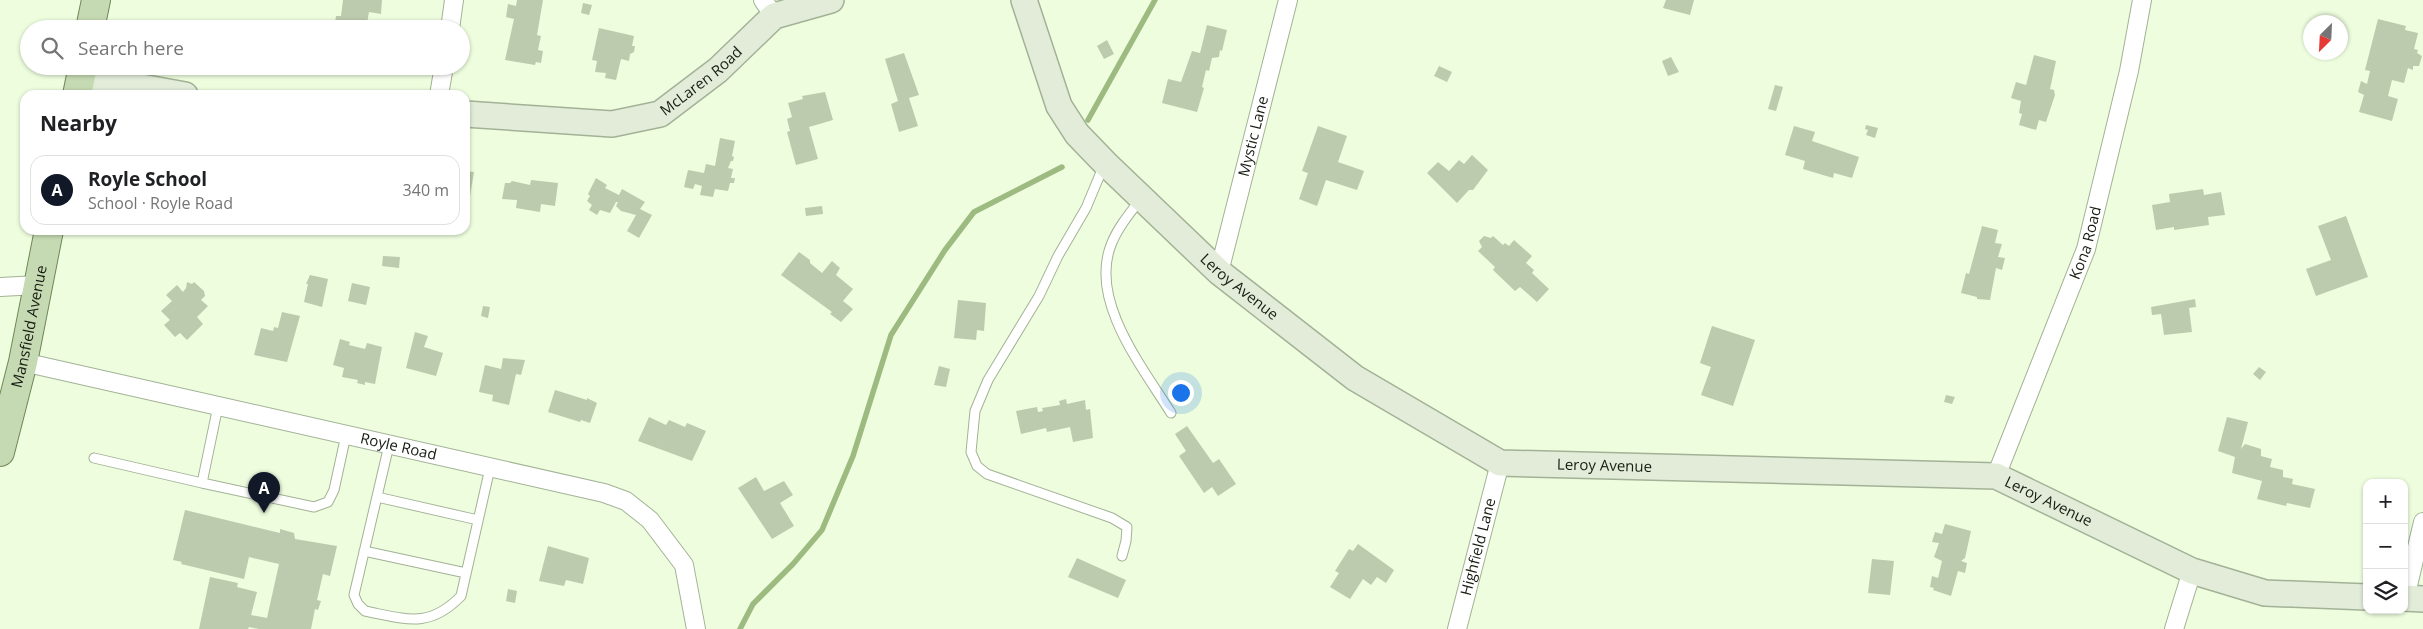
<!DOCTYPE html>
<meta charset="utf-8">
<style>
:root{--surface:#fff;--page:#f2f2f2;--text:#202124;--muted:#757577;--line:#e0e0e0;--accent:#111827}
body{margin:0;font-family:"Open Sans",sans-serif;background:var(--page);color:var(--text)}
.controls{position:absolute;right:15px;bottom:15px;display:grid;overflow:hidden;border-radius:10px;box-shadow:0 1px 4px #0004}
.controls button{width:45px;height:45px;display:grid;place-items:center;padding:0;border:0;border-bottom:1px solid var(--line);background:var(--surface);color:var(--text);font:25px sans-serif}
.compass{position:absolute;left:2303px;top:15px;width:45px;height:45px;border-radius:50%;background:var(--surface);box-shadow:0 1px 4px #0004;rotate:204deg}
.you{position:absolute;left:1180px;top:392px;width:18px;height:18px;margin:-12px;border:4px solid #fff;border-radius:50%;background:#1a73e8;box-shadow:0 0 0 8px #1a73e833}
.badge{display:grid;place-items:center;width:32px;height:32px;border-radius:50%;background:var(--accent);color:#fff;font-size:16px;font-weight:700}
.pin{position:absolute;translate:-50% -41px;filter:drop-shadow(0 1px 2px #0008)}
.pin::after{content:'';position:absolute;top:26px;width:18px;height:15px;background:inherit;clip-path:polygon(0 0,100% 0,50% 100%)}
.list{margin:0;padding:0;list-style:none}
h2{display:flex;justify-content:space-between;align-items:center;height:65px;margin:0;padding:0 20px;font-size:21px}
h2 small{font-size:16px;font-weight:400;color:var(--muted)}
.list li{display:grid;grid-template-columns:32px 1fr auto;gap:15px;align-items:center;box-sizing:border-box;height:70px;margin:0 10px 10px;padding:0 10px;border:1px solid var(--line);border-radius:15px}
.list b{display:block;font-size:19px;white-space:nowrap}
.list p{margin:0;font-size:16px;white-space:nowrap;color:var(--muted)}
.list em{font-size:16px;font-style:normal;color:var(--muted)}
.icon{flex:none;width:28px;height:28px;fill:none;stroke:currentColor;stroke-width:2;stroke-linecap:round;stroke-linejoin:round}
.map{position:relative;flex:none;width:2423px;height:629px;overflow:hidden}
.search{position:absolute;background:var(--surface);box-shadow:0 1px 4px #0004;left:20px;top:20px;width:450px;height:55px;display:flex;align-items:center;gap:12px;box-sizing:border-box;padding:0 18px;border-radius:28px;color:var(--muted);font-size:19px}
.panel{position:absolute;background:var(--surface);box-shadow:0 1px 4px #0004;left:20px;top:90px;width:450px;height:145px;border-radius:15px}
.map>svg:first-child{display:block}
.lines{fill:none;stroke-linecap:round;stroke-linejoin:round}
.stream{stroke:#9dbb81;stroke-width:5.5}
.building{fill:#bccbae}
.lane-casing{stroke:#a3b296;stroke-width:11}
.street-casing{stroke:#a3b296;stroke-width:20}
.secondary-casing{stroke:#a3b296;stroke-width:28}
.primary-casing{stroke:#6f8759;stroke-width:30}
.lane{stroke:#fff;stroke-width:9}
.street{stroke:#fff;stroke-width:18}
.secondary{stroke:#e2ecd9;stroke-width:25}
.primary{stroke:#c5d9b2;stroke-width:28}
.labels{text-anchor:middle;stroke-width:4.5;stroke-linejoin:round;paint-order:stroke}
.street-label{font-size:15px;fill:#171c12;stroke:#edfdde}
</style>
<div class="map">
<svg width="2423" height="629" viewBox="0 0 2423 629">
<rect width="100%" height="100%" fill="#edfdde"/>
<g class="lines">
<path class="stream" d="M1088,120L1155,0
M740,629L753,604L793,564L822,530L853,456L891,335L945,250L974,212L1062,167"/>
</g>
<path class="building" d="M343,0H382L381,14L369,12L366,29H334L336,16H341Z
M517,0H543L537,35L541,36L538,50L543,51L541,63L536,62L535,65L505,60L514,19L506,17L508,4L516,6Z
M1666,0H1694L1690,15L1663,8Z
M583,3L592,5L589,15L581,13Z
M2378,19L2406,26L2405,30L2418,33L2414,49L2418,50L2417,53L2422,56L2419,66H2413V70L2408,68L2404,83L2392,80L2388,96L2398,99L2392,121L2359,112L2364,95L2358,92L2361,81L2367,84L2370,71L2365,70Z
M1207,25L1227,30L1222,51L1220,50L1219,57L1212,58L1209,71L1206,70L1202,87L1204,88L1197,112L1162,103L1168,79L1181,82L1192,51L1200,53Z
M599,28L634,36L632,46H635L634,52L630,54L629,61L621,59L616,80L605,78L606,73L595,72L597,61L592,60Z
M1107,40L1114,54L1104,59L1097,46Z
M904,53L919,95L909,98L918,126L899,132L891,104L898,101L885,59Z
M2034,55L2056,61L2050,89L2054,90L2055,95L2046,122L2039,120L2036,130L2019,125L2022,114L2019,113L2021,101L2011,98L2016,82L2026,85Z
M1671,57L1679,72L1668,76L1662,61Z
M1439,66L1452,72L1447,82L1434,76Z
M1775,85L1783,87L1776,111L1768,109Z
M825,92L833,120L809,127L818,159L796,165L787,132L790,131L787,119L792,117L788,103L803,99L802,96Z
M1866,125L1878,128L1875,138L1866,135L1868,130L1865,129Z
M1318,126L1347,136L1338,162L1364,171L1357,190L1326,180L1317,206L1299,199L1308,173L1302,171Z
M1794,126L1815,132L1812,141L1859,157L1852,178L1834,173L1833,178L1803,169L1805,161L1785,155Z
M720,138L735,141L732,156L734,157L733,161H731L728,168L733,169L731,178H735L734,183H730L728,191L715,189L713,197L700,195L702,186L695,184L693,189L684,187L688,170L704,173L706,164L715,166Z
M1472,155L1488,170L1473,190H1469L1457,203L1427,173L1438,162L1449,171L1459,160L1464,164Z
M465,171L474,172L470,196H465Z
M596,178L607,185L605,188L619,195L622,189L645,202L640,209L652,215L639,238L627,231L636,215L621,211L616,206L618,202H616L610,213L600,210L597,215L589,210L592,205L587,201L590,196L588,194Z
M531,180L558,183L555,206L541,204L540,212L516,208L517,200L502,199L505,183H510L512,181L530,185Z
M2203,189L2204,195L2221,192L2225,215L2208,217L2209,225L2174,230V227L2156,230L2152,205L2170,202L2169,194Z
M822,206L823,214L806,216L805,208Z
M2346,216L2368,277L2316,296L2306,269L2331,260L2318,226Z
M1982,226L1998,230L1995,243L2002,244L1998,257L2005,258L2002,270L1996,268L1990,300L1977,299V297L1961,293L1966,273L1969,274Z
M1484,236L1491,238L1493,236L1503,245L1505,243L1509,246L1514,240L1532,256L1526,263L1534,270L1532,273L1549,289L1537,302L1520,287L1515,291L1493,270L1495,267L1478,251L1482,247L1479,241Z
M799,252L810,260V263L822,273L832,261L840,268L836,275L853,289L843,301L853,309L841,322L830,314L832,312L781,275Z
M383,256L400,257L399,268L382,266Z
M310,275L328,279L322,307L304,302L308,284H306Z
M187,282L192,284L194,282L204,291L205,296L201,300L208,306L197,317L203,324L187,340L180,333L175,337L164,325L170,320L161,311L172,301L166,295L177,285L183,292L186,288Z
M352,283L370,287L366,305L348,301Z
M2195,299L2196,307L2189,308L2192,332L2164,335L2161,314L2152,315L2151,307Z
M958,300L986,303L984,331L977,330L976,340L954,338Z
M483,306L490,307L488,318L481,316Z
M282,312L300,316L287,362L254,355L261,328L273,331L274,327L278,328Z
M1712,326L1755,340L1733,406L1701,395L1711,367L1700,363Z
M415,332L428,336L424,347L443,353L436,376L406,368Z
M340,339L350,342L349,345L365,349L367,343L382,347L375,384L365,382V385L357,383L358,380L342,377L344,368L333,365Z
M503,358L525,360L521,375L516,374L509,405L492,401L493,395L479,392L485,365L501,369Z
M939,366L950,369L946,387L934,385Z
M2259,367L2266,372L2260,380L2253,374Z
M555,390L587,400V398L597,403L590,423L581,420L580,422L548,412Z
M1946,395L1955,397L1952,404L1944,402Z
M1066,399L1067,404L1085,400L1086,410L1090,409L1093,438L1073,442L1070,427L1047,432L1046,428L1021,434L1016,411L1037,407L1038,412L1043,411L1042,408L1060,405L1059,401Z
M649,417L666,425L669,420L685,427L687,423L706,431L692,461L638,441Z
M2227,417L2248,422L2241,449L2245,444L2261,449V456L2272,459L2270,467L2283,470V477L2293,479L2292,484L2315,489L2310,508L2287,503L2286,506L2257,499L2262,481L2232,473L2235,457L2218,451Z
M1187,426L1213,463L1219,459L1236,484L1218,496L1212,487L1204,493L1179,456L1186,451L1175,434Z
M756,477L764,491L784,481L793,495L780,503L794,526L772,539L738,488Z
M185,510L280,533V529L294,533L295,539L337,546L330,576L323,574L317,600L321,601L318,610L315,609L311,629H259L249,627L248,629H199L210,577L238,583L237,587L257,592L251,615L267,618L279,564L249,557L244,579L181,564L182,562L173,560Z
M1945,524L1971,531L1965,558L1961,561L1967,563L1965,573L1958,571L1951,596L1933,590L1934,588L1930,587L1932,576L1938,578L1942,561L1934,557L1939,543L1932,542L1935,532L1942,534Z
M1358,544L1394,570L1386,583L1377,577L1371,585L1363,579L1350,599L1330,587L1339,573L1335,571L1349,549L1353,551Z
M548,546L589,558L583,584L566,580L564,586L539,581Z
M1077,558L1126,580L1118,598L1068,577Z
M1872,559L1894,561L1890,595L1868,593Z
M508,589L517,591L515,603L506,601Z"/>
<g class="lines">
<defs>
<path id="lane" d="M1104,165L1086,208L1058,256L1039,296L988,380L975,411L971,452L977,466L987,474L1112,518L1127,527L1126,541L1122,556
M1140,200C1129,214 1117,229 1111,245C1089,301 1143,368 1171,413
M218,406L202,483L314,507L328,502L334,490L346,435
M389,445L354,595L358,604L365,611C406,619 429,629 461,596L490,468
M94,458L202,483
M377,497L478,520
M364,551L466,573"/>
<g id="street">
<path d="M763,0L774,16"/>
<path d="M450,29L454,0"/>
<path d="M439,95L444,66"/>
<path id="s1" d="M1219,272L1288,0"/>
<path d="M0,287L38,285"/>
<path id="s2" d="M23,362L604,493L626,501L650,520L684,565L696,629"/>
<path id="s3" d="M1996,476L2086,249L2129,71L2142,0"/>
<path d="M2405,598L2423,522"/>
<path id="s4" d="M1457,629L1500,463"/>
<path d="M2174,629L2192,571"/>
</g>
<g id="secondary">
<path id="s5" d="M1024,0L1059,106L1077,134L1105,163L1219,272L1355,378L1500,463L1996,476L2192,571L2265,593L2367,597"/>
<path d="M81,76L185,95"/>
<path id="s6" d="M465,114L612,124L660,114L718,70L774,16L831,0"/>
<path d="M2404,598L2423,599"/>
</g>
<g id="primary">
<path d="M90,29L96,0"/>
<path d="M77,95L83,66"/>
<path id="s7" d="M0,452L23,362L49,230"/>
</g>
</defs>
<use href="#lane" class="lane-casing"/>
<use href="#street" class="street-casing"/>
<use href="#secondary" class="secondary-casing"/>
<use href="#primary" class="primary-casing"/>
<use href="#lane" class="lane"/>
<use href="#street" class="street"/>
<use href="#secondary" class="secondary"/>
<use href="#primary" class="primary"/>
</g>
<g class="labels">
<g class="street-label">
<text dy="5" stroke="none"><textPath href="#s6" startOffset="249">McLaren Road</textPath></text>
<text dy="5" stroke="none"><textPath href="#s1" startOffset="140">Mystic Lane</textPath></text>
<text dy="5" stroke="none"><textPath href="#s3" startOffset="250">Kona Road</textPath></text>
<text dy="5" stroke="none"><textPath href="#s5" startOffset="368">Leroy Avenue</textPath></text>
<text dy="5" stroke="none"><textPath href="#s7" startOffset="129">Mansfield Avenue</textPath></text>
<text dy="5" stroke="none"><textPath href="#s2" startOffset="385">Royle Road</textPath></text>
<text dy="5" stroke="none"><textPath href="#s5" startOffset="788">Leroy Avenue</textPath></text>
<text dy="5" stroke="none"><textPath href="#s5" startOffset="1238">Leroy Avenue</textPath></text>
<text dy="5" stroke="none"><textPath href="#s4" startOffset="85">Highfield Lane</textPath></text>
</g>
</g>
</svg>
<div class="controls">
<button>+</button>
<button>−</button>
<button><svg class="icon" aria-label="layers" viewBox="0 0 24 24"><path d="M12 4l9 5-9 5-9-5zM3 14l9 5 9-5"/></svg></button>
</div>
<svg class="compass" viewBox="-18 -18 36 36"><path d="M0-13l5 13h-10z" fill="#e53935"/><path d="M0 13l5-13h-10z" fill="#757577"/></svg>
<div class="you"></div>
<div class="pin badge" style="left:264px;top:513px">A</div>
<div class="search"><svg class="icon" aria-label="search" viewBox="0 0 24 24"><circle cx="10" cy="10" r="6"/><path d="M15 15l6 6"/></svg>Search here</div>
<section class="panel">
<h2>Nearby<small></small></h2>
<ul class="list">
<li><span class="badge">A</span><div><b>Royle School</b><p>School · Royle Road</p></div><em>340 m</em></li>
</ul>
</section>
</div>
